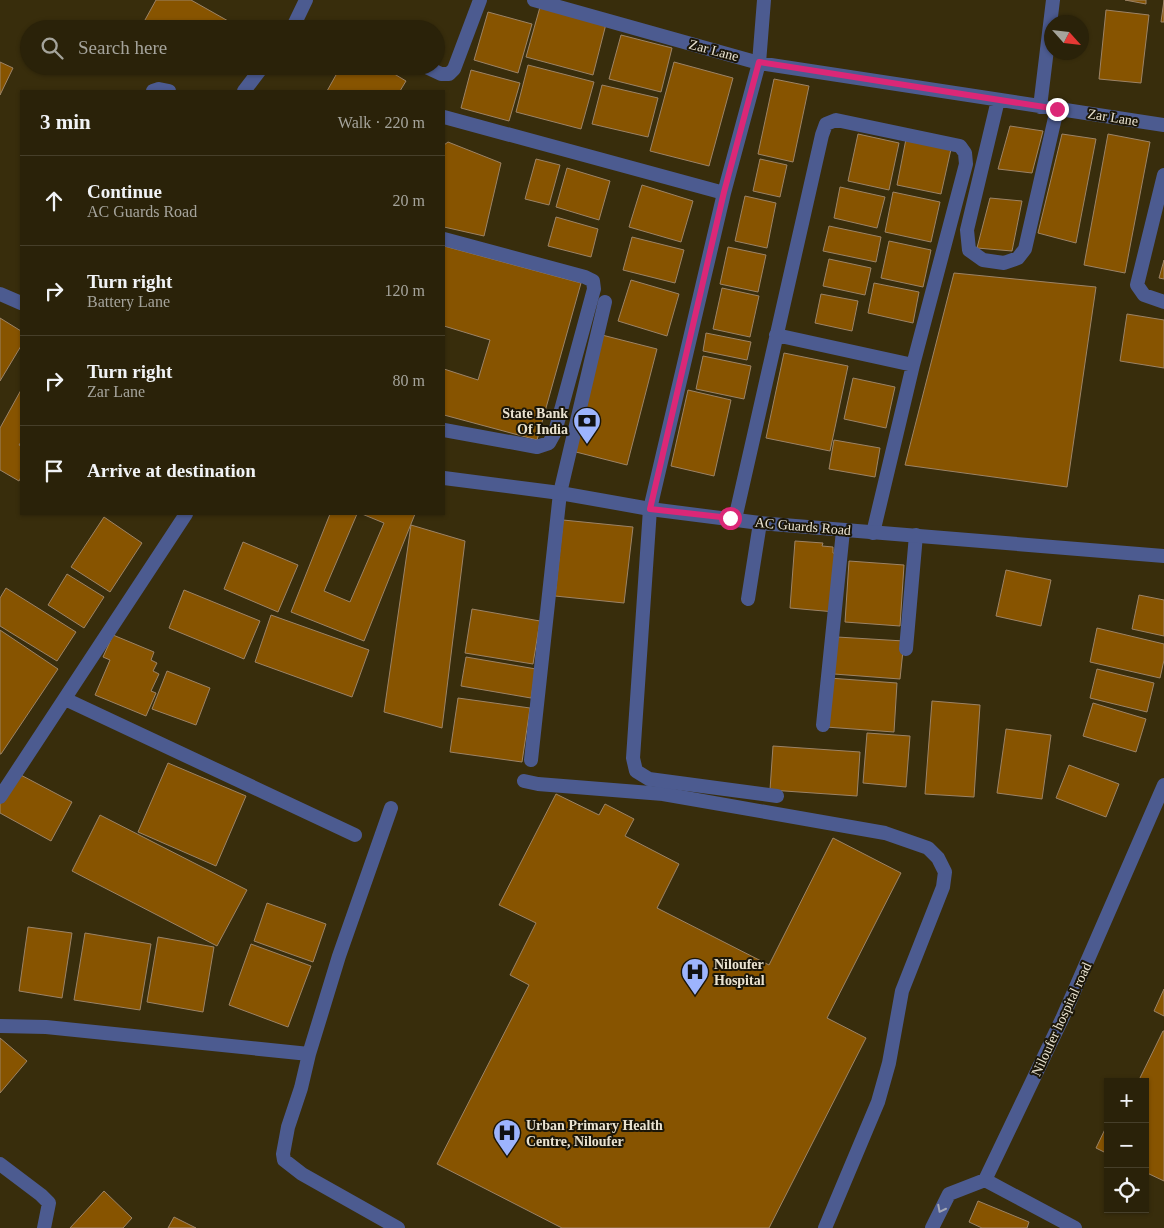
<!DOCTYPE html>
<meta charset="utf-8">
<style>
:root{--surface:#2a2209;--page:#322a12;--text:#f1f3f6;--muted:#a5a49c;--line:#463f2a}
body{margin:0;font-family:"Times New Roman",serif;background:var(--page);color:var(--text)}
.controls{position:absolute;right:15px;bottom:15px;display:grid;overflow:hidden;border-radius:0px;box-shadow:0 1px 4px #0004}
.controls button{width:45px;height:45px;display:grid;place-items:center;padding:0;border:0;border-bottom:1px solid var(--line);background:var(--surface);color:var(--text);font:25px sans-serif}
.compass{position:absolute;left:1044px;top:15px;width:45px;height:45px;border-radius:50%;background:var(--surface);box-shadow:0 1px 4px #0004;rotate:117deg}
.stop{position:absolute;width:15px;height:15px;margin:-11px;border:4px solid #db2777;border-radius:50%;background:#fff}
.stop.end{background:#db2777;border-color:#fff;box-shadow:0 1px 5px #0008}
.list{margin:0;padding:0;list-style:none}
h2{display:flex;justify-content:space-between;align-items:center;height:65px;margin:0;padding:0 20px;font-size:21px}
h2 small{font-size:16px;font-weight:400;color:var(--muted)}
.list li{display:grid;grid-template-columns:32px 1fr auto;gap:15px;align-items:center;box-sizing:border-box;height:90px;padding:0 20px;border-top:1px solid var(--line)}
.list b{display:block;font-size:19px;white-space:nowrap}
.list p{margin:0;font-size:16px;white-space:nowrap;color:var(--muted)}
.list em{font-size:16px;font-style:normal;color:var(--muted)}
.icon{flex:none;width:28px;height:28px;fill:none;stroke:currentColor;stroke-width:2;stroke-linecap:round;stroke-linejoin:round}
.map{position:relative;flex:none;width:1164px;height:1228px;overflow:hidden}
.search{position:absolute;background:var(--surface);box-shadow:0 1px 4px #0004;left:20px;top:20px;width:425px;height:55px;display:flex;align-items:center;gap:12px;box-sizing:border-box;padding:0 18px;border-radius:28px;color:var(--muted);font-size:19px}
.panel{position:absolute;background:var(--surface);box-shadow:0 1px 4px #0004;left:20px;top:90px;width:425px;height:425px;border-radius:0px}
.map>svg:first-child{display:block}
.building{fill:#875400;stroke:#9c8366}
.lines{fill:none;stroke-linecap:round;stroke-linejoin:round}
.service{stroke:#4c5b90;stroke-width:14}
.minor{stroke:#4c5b90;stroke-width:14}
.tertiary{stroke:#4c5b90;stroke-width:14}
.oneway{stroke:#a3a6b4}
.route{stroke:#db2777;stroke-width:6}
.labels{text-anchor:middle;stroke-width:4;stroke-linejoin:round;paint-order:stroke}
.street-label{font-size:14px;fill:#eae3d1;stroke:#1b1608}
.poi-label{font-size:14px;font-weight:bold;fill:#eae3d1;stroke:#1b1608;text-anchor:start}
</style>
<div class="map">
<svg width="1164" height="1228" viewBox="0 0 1164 1228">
<rect width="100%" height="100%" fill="#382d0c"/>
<path class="building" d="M156,0H191L237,26L235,29H140Z
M1125,0H1146V4Z
M1164,0V22H1161Z
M540,7L606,24L593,75L526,57Z
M1106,10L1149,15L1141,83L1099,79Z
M488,12L532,24L518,73L474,60Z
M621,35L672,48L661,92L609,79Z
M0,62L13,68L0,95Z
M674,62L733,78L709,166L650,151Z
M528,65L594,82L581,129L516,112Z
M196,66H213L209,74Z
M341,66H381L406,81L400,91H327Z
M471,70L520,83L509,121L461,108Z
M774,79L809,86L793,162L758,154Z
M602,85L658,98L648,137L592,124Z
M1010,126L1043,131L1032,173L998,169Z
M858,134L899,143L889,190L848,181Z
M1062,134L1096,139L1076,243L1038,233Z
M1108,134L1150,142L1125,273L1084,265Z
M906,139L951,149L941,194L897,185Z
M448,142L501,163L484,236L444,227V145Z
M536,159L560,165L549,205L525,199Z
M760,159L787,165L780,197L753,191Z
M567,168L610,181L599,220L556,207Z
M642,185L693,201L681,242L629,227Z
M840,187L885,197L877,228L834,218Z
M893,192L940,202L931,242L885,232Z
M745,196L776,203L767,248L735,241Z
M990,198L1022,201L1012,251L977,248Z
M556,217L598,229L591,257L548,246Z
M829,226L881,237L876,262L823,251Z
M632,237L684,250L675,283L623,270Z
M889,241L931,250L923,287L881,278Z
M444,246L581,283L537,440L444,415V369L478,380L490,340L444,326Z
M728,247L766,255L758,292L720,284Z
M829,259L871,268L865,295L823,286Z
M1164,260V279L1159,278Z
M954,273L1096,287L1067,487L905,465Z
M631,280L679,294L667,336L618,321Z
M874,283L919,292L913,323L868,313Z
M722,288L759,296L750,337L713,329Z
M821,294L858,301L852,331L815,323Z
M1127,314L1164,320V368L1120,361Z
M0,318L21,331V346L0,381Z
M706,333L751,342L747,360L703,351Z
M602,335L657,349L627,465L572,451Z
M784,353L848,366L830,451L766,438Z
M703,356L751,366L744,399L696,389Z
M853,378L895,387L886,428L844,419Z
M21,390V442L19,445L21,446V477L19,481L0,470V428Z
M688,390L731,400L714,476L671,466Z
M834,440L880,448L875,477L829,469Z
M330,514H357L324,591L350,602L384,523L362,514H415L364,641L291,612Z
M104,517L142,543L110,592L71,567Z
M563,520L633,527L624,603L555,596Z
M411,525L465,541L442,728L384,712Z
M795,541L823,543L822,546L833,547V553L839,554L835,612L790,608Z
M243,542L298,565L278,612L224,589Z
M849,561L904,565L900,626L845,622Z
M1006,570L1051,580L1041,626L996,616Z
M67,574L104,597L84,628L48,605Z
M6,588L76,632L57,661L0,626V598Z
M184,590L260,621L244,659L169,628Z
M1139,595L1164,600V636L1132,629Z
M472,609L540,621L533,664L465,653Z
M271,615L369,650L352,697L255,662Z
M1097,628L1164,644V660L1160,678L1090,662Z
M0,630L58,669L1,754H0Z
M113,635L154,652L151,660L157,663L153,671L159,674L151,691L156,693L146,716L95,695L110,660L103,657Z
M837,637L904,641L900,679L834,674Z
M466,657L536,669L531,698L461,686Z
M1097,669L1154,683L1147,712L1090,698Z
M167,671L210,688L196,725L152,709Z
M829,678L897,683L894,732L826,727Z
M458,698L530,708L522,762L450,752Z
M932,701L980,705L974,797L925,794Z
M1093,703L1146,719L1136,752L1083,736Z
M1006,729L1051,735L1042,799L997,793Z
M867,733L910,736L906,787L863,783Z
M773,746L860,752L857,796L770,790Z
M168,763L246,796L216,866L138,832Z
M1069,765L1119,784L1106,817L1056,798Z
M17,773L72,802L51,841L0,813V804Z
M556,794L599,815L605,804L634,819L625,836L679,864L657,908L769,965L833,838L901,873L827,1018L866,1038L769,1228H562L437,1164L529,985L510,975L536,923L499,905Z
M100,815L247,890L217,946L72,871Z
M267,903L326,924L313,962L254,941Z
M28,927L72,933L62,998L19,991Z
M85,933L151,944L140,1010L74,1000Z
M158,937L214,947L203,1012L147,1002Z
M251,944L311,966L288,1027L229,1005Z
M1164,989V1016L1154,1011Z
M1163,1031H1164V1181L1145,1172V1082H1138Z
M0,1038L27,1061L0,1093Z
M1108,1123V1154L1096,1148Z
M104,1191L132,1218L123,1228H70Z
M978,1201L1029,1222L1027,1228H982L969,1222Z
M174,1217L196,1228H168Z"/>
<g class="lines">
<path class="service" d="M748,599L760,523
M524,781L538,784L663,794L885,833L928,848L938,858L945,872L943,887L902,991L889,1063L878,1102L825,1228"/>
<path class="minor" d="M534,0L759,63L1164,125
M764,0L759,63L724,193L650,509L633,758L636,771L649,779L777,796
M292,29L306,0
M424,66L441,74H449L454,69L480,0
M153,91L159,89L169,91
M244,91L263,66
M998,100L967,230L969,250L983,260L1004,263L1018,258L1025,249L1057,109
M1040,107L1053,0
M444,117L724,193
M1164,175L1137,285L1144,295L1164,302
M444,239L585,277L593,281L594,289L555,432L549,443L537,447L444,430
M776,335L913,365
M735,519L822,135L826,124L836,120L960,146L965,153L966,164L913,365L873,533
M906,649L916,535
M65,699L355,835
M823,725L843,531
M531,760L560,493L605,302
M0,797L186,514
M391,808L339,956L309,1054L301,1088L288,1127L283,1154L284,1160L302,1174L398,1228
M0,1026L46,1027L309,1054
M0,1164L41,1195L49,1203L44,1228
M985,1180L1075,1228
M932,1228L949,1194L985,1180L1062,1019L1164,785"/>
<path class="tertiary" d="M0,294L21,303
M444,478L560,493L650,509L760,523L1164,556"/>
</g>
<defs><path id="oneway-chevron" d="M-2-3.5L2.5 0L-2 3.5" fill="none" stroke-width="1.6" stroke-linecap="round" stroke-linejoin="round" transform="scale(1.25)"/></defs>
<use class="oneway" href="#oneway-chevron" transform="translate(941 1209) rotate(117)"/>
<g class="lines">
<path class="route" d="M730,518L650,509L724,192L759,62L1057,109"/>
</g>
<defs>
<symbol id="bank-pin" viewBox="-11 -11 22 30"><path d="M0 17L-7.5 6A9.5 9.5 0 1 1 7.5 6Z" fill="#9db4fd" stroke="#1b1608"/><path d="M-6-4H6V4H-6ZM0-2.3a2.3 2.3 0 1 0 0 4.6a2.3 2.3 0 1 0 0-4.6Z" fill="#111"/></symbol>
<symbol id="hospital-pin" viewBox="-11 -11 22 30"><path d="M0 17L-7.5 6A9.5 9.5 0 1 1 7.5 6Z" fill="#9db4fd" stroke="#1b1608"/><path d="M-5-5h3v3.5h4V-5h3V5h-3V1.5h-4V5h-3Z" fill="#111"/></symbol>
</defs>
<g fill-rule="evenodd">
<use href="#bank-pin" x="571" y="405" width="32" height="43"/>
<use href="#hospital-pin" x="679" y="956" width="32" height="43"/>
<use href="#hospital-pin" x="491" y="1117" width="32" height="43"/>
</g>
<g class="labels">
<g class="street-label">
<text transform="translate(714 50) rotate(15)" y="5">Zar Lane</text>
<text transform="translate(1113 117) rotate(9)" y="5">Zar Lane</text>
<text transform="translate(803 526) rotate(5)" y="5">AC Guards Road</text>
<text transform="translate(1061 1019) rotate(-65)" y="5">Niloufer hospital road</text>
</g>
<g class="poi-label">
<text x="568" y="418" text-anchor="end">State Bank<tspan x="568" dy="16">Of India</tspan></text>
<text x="714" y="969">Niloufer<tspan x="714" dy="16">Hospital</tspan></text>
<text x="526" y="1130">Urban Primary Health<tspan x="526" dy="16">Centre, Niloufer</tspan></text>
</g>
</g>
</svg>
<div class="controls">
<button>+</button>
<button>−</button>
<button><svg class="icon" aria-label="locate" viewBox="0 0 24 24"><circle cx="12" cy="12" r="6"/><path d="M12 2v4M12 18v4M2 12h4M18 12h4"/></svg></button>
</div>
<svg class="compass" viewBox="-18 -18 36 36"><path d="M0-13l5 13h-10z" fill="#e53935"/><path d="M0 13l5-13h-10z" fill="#a5a49c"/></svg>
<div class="stop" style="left:730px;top:518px"></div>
<div class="stop end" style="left:1057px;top:109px"></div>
<div class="search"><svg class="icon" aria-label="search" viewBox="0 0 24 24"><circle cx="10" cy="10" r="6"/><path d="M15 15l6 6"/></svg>Search here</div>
<section class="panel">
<h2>3 min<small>Walk · 220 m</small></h2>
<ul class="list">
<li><svg class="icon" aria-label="ahead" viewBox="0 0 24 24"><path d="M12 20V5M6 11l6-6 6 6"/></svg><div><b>Continue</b><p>AC Guards Road</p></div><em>20 m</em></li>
<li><svg class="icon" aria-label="right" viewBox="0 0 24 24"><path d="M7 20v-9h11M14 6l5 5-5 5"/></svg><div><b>Turn right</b><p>Battery Lane</p></div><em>120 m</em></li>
<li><svg class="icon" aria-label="right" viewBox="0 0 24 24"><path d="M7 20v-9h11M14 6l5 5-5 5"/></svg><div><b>Turn right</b><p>Zar Lane</p></div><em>80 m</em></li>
<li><svg class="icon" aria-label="arrive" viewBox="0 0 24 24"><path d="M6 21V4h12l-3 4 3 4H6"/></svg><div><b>Arrive at destination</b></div></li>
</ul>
</section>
</div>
